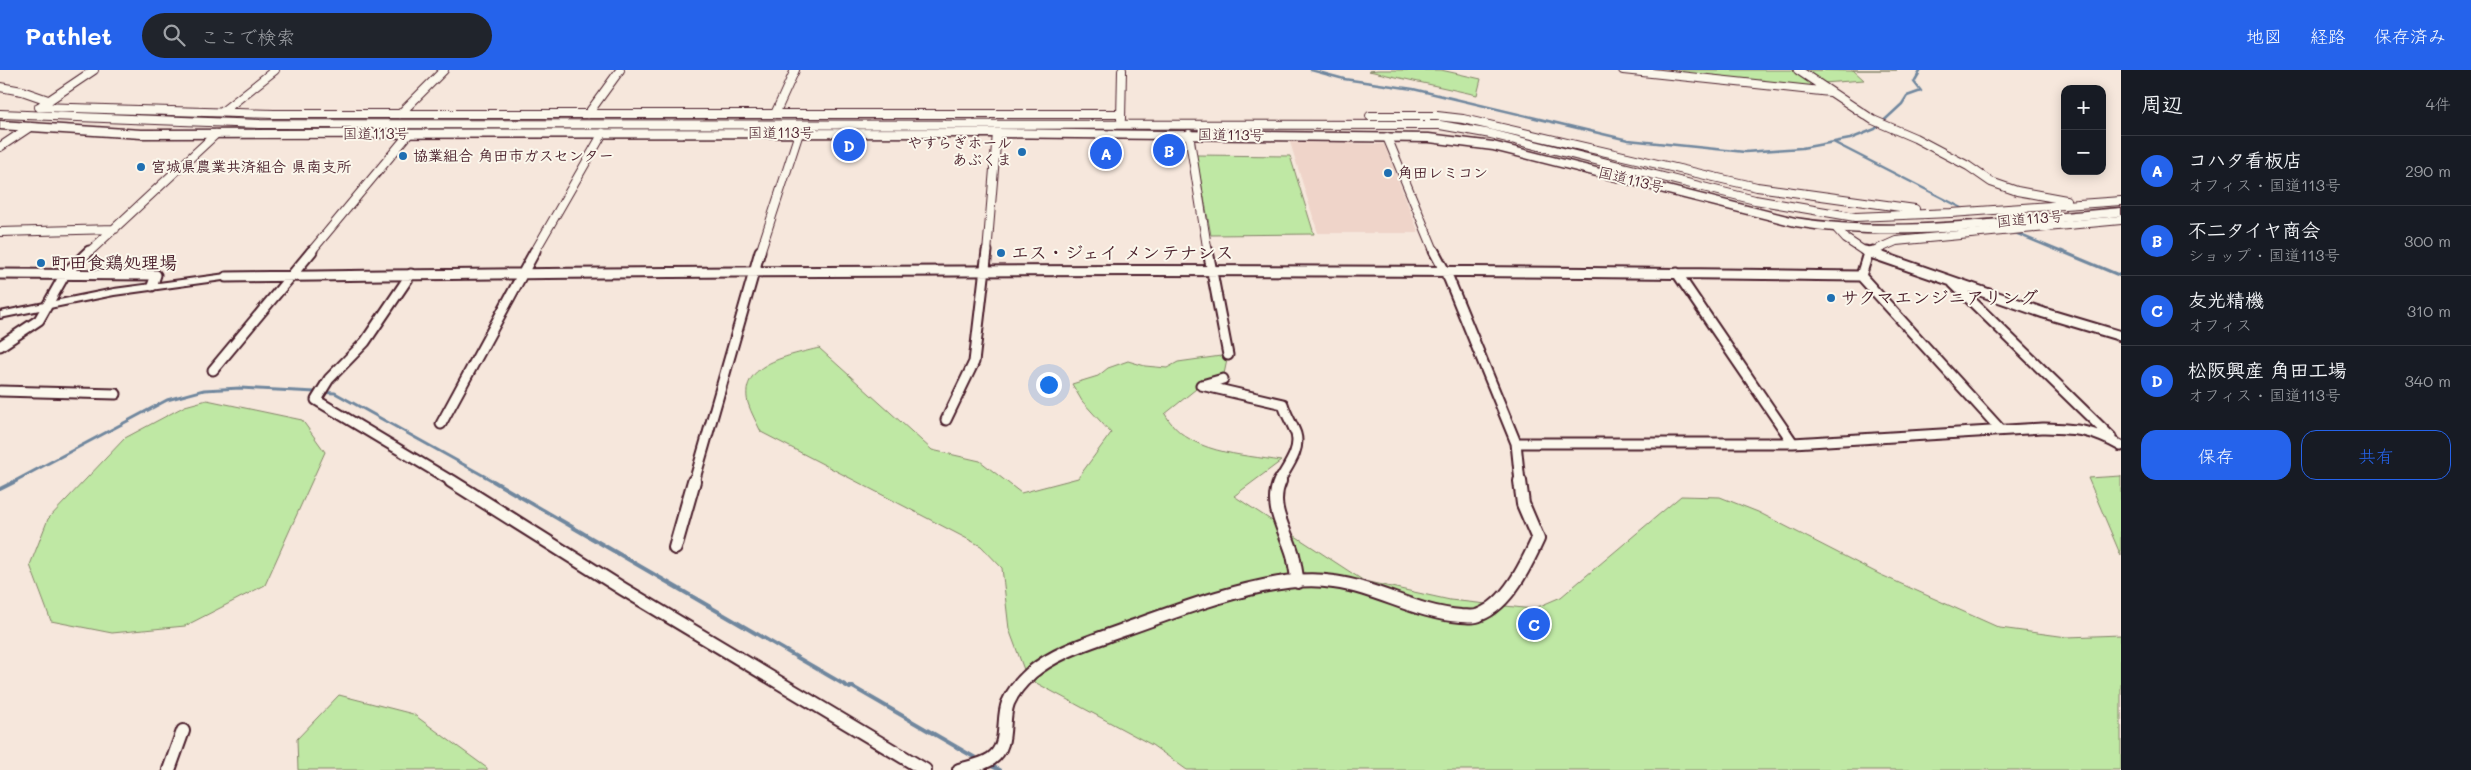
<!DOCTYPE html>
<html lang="ja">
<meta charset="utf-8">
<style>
:root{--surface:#171b24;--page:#20242c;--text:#f1f3f6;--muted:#9ea1a6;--line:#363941;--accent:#2563eb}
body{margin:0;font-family:Mali,"Klee One",sans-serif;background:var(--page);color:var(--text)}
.controls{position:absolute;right:15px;top:15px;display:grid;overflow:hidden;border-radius:10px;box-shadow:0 2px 12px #0003}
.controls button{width:45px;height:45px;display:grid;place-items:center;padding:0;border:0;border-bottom:1px solid var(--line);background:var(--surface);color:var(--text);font:25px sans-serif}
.you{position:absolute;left:1048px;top:314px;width:18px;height:18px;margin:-12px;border:4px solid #fff;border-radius:50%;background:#1a73e8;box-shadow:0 0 0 8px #1a73e833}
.badge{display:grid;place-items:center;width:32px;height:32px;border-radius:50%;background:var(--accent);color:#fff;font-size:16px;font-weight:700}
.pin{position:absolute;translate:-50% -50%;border:2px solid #fff;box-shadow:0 1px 5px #0006}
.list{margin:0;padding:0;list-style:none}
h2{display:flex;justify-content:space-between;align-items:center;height:65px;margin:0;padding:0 20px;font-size:21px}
h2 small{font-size:16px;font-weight:400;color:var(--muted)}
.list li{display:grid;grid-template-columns:32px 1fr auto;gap:15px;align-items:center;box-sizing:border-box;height:70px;padding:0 20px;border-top:1px solid var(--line)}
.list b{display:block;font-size:19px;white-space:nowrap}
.list p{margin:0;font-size:16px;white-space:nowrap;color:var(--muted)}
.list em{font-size:16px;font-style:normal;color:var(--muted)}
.actions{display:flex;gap:10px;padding:15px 20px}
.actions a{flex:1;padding:11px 0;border:1px solid var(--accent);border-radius:15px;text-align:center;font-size:18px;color:var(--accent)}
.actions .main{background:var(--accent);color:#fff}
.icon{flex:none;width:28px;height:28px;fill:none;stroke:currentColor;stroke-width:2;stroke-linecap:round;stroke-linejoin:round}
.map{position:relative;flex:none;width:2121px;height:700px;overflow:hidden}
header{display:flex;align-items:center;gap:30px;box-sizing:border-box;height:70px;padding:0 25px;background:var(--accent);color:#fff}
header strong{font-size:24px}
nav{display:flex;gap:28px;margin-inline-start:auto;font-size:18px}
.search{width:350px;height:45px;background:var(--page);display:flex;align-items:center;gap:12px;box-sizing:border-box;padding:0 18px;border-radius:28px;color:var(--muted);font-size:19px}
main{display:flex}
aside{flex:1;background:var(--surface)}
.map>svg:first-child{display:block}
.built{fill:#efd4c9}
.green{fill:#bfe8a4;stroke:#848468}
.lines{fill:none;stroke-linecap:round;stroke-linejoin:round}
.stream-far2{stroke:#70879e;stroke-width:2.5}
.stream-far1{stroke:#70879e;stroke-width:3}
.stream{stroke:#70879e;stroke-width:4}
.minor-far2-casing{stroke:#4a1f2b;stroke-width:10}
.minor-far1-casing{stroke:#4a1f2b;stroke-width:13}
.minor-casing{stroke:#4a1f2b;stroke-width:16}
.tertiary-casing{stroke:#4a1f2b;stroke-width:4}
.trunk-casing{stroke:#4a1f2b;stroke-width:3}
.minor-far2{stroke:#fbf7ec;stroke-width:8}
.minor-far1{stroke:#fbf7ec;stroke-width:9}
.minor{stroke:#fbf7ec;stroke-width:12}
.tertiary{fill:#fbf7ec;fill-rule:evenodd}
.trunk{fill:#fbf7ec;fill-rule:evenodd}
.poi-dot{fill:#1f6fb2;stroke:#fbf7ec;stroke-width:2}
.labels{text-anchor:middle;stroke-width:4;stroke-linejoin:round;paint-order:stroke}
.far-street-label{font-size:15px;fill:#4a1f2b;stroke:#fbf7ec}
.far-poi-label{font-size:15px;font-weight:bold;fill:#4a1f2b;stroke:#fbf7ec;text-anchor:start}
.poi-label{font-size:18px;font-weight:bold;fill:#4a1f2b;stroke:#fbf7ec;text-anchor:start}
</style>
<header>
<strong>Pathlet</strong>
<div class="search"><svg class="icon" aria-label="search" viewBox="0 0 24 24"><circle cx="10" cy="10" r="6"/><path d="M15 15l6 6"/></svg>ここで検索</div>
<nav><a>地図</a><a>経路</a><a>保存済み</a></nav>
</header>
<main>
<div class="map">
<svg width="2121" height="700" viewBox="0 0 2121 700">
<rect width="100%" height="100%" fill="#f6e7dc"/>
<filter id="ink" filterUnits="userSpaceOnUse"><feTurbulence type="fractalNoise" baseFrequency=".02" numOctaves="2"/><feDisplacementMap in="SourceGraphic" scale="10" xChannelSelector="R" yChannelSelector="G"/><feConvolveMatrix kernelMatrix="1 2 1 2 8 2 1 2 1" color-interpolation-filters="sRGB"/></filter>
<g filter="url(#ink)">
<path class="built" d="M1290,72L1384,74L1419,163H1318Z"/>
<path class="green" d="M1378,0H1441L1481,9L1477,25L1369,1Z
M1652,0H1793L1818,17Z
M1800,0L1852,1V0H1897H1853L1864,10L1823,13Z
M1196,85L1290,86L1314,164L1211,165Z
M819,278L932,380L980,391L1021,423L1078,408L1111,363L1082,331L1072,314L1098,306L1108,298L1128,291L1145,296L1167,298L1178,292L1228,285L1223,309L1201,315L1165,344C1187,384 1241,384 1281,391L1234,426L1364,511L1450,530L1533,539L1561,527L1681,426L1720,427L1758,442L1879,504L2000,558L2067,567L2121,565V700H1187L1152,675L1027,608L1009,559L1002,498L981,476L761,362C757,353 751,343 748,333C738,293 792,285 819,278Z
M207,330L302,350L325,382L265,515L185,556L112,563L51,551L30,495L48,449L125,368L185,336Z
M2121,406V486L2088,408Z
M339,625L413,644L487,698V700H298L297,669Z"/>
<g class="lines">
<path class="stream-far2" d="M1311,0L1344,9L1413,19L1628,70L1745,82L1802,78L1850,69L1875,59L1902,34L1907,26L1921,21L1914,12L1921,0
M1833,72L1962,138
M2013,162L2064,183"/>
<path class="stream-far1" d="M2061,181L2121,206
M13,412L167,330L204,320L240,318L335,323L495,412"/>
<path class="stream" d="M493,411L850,618L851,616L979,690
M0,419L16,411
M989,695L1000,700"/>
<defs>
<path id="minor-far2" d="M1623,0L1830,22
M1798,0L1873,50L1915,68L1968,96L1991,112L2017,121L2066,130
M0,17L22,21L48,30
M39,37L274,44H1121
M39,37L94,0
M222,42L275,0
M0,44L260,54L1440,55L1491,64L1755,130L1855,147L1951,143L2121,131
M400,44L444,0
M588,44L620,0
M775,44L795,0
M1370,46H1437L1463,49L1757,117L1915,139
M1121,49L1122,0
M1189,64L1208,183
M1387,67L1435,183
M0,77L30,57
M1837,159L1846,169L1867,183
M0,162L115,159
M88,183L216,64
M310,183L409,64
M534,183L603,63
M760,183L799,63
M987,183L997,63
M1869,183L1896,171L2121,150"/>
<path id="minor-far1" d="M1208,181L1228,285
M1434,181L1449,209L1516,373L1520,412
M1865,181L2044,243L2121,266
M1868,183L1872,181
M1677,203L1793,373
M0,204L156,205L152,216
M411,204L365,272L329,309L316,330L453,412
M1861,206L1868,183
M226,207C771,200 1316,197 1861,206L2000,359
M1953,213L2111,367
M0,276L39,250L65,204L89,181
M213,300L312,181
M1201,315L1283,334C1286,345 1292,353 1296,364C1301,381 1286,398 1279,412
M1202,315L1223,309
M0,321L116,324
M946,350L974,292L987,181
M441,354L535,181
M1516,373H1793L2042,358C2076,359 2090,359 2121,376
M694,412L760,181"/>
<path id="minor" d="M451,411L623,519L925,700
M1280,411C1268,437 1286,460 1293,485C1295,494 1296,503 1298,512
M675,478L694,411
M169,700L183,661
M959,700C969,697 982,695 991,689C1010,676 1001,651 1008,633C1013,621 1022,611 1031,603C1057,581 1091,572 1123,560C1168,544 1215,526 1263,516C1286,511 1310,508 1334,512C1378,518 1416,543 1461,546C1467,546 1474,548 1479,545C1508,534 1526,495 1538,469L1523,434L1520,411"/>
<path id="tertiary" d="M226,204L231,207L230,209L114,225L0,248V242L114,219Z"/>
<path id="trunk" d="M0,51L141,60L997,59L1429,64L1493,72L1795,148C1900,165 2015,146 2121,138V146C2015,155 1900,174 1795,156L1493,80L1429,72L997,67L141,68L0,59Z"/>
</defs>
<use href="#minor-far2" class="minor-far2-casing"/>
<use href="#minor-far1" class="minor-far1-casing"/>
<use href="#minor" class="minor-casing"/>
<use href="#tertiary" class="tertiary-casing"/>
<use href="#trunk" class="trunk-casing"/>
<use href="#minor-far2" class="minor-far2"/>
<use href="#minor-far1" class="minor-far1"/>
<use href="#minor" class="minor"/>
<use href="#tertiary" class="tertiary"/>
<use href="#trunk" class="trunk"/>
</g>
</g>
<g class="poi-dot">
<circle cx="1022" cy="82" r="5"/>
<circle cx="403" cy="86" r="5"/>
<circle cx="141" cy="97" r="5"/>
<circle cx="1388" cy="103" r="5"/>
<circle cx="1001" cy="183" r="5"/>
<circle cx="41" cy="193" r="5"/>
<circle cx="1831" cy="228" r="5"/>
</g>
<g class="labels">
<g class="far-street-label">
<text x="781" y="68">国道113号</text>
<text x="376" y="69">国道113号</text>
<text transform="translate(1231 65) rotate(1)" y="5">国道113号</text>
<text transform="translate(1631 110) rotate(14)" y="5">国道113号</text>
<text transform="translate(2030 149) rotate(-5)" y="5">国道113号</text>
</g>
<g class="far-poi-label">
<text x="1012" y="78" text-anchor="end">やすらぎホール<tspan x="1012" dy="17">あぶくま</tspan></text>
<text x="413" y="91">協業組合 角田市ガスセンター</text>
<text x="151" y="102">宮城県農業共済組合 県南支所</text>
<text x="1398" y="108">角田レミコン</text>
</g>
<g class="poi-label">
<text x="1011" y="189">エス・ジェイ メンテナンス</text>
<text x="51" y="199">町田食鶏処理場</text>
<text x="1841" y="234">サクマエンジニアリング</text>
</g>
</g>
</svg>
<div class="controls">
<button>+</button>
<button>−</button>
</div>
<div class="you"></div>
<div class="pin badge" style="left:1106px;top:83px">A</div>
<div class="pin badge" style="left:1169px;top:80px">B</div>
<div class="pin badge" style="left:1534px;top:554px">C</div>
<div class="pin badge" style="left:849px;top:75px">D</div>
</div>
<aside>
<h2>周辺<small>4件</small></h2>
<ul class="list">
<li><span class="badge">A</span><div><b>コハタ看板店</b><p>オフィス · 国道113号</p></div><em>290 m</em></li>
<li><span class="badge">B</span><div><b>不二タイヤ商会</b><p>ショップ · 国道113号</p></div><em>300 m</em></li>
<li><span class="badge">C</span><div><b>友光精機</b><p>オフィス</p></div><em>310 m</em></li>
<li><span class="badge">D</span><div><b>松阪興産 角田工場</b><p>オフィス · 国道113号</p></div><em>340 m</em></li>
</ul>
<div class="actions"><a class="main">保存</a><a>共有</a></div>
</aside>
</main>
